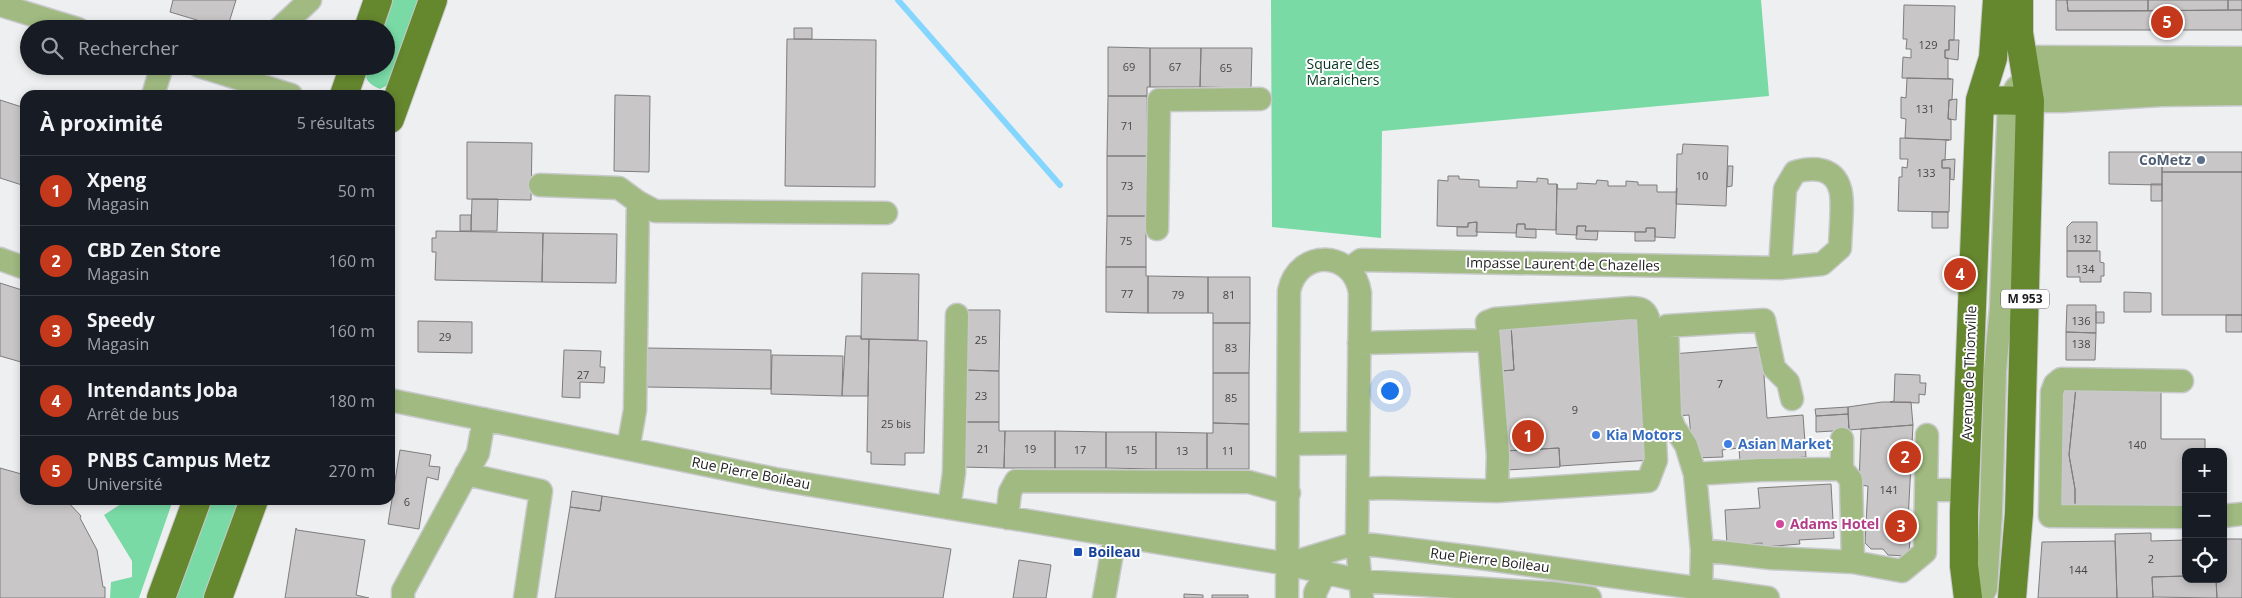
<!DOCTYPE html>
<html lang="fr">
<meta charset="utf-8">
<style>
:root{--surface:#171b24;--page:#242831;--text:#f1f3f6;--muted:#9ea1a6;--line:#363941;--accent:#c4391c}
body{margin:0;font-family:"Open Sans",sans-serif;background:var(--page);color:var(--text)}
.controls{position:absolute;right:15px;bottom:15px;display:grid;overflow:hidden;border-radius:10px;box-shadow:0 2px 8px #0003}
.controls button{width:45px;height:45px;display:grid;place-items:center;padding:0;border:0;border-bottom:1px solid var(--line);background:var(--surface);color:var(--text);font:25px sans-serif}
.you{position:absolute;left:1389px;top:390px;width:18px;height:18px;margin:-12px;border:4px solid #fff;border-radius:50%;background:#1a73e8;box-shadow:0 0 0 8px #1a73e833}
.badge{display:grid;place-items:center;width:32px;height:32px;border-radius:50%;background:var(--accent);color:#fff;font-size:16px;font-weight:700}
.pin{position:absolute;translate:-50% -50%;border:2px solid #fff;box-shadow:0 1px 5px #0006}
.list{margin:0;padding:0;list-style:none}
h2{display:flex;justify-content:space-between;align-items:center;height:65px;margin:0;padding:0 20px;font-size:21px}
h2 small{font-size:16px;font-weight:400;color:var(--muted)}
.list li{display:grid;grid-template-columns:32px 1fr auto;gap:15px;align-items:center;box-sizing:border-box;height:70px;padding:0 20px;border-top:1px solid var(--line)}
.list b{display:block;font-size:19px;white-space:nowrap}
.list p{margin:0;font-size:16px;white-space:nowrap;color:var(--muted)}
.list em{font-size:16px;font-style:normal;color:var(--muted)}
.icon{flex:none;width:28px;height:28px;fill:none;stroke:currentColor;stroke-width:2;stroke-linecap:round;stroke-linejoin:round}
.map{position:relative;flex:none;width:2242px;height:598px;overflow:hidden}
.search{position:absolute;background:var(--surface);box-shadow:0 2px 8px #0003;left:20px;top:20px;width:375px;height:55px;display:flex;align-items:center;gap:12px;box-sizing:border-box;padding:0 18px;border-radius:28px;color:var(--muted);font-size:19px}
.panel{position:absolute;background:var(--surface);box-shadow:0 2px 8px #0003;left:20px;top:90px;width:375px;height:415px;border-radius:15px}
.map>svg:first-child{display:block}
.green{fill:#79daa5}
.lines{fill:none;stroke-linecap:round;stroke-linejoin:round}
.stream{stroke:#85d6ff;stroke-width:6}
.building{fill:#c8c6c7;stroke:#7e7c7d}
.minor-casing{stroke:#c8c9cb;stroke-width:25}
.major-casing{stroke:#c8c9cb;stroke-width:30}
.minor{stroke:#a0ba81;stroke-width:22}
.major{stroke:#65872e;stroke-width:28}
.service-dot{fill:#5c6f8a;stroke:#fff;stroke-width:2}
.shop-dot{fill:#3f7fe0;stroke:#fff;stroke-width:2}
.hotel-dot{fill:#d1479c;stroke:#fff;stroke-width:2}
.transit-dot{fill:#1a4fb4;stroke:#fff;stroke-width:2}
.labels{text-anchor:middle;stroke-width:4;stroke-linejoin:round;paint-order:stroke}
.number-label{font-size:11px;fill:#484748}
.shield{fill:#fff;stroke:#616162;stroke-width:1}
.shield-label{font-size:12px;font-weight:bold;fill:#1d1d1e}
.park-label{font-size:14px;fill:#06331e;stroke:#fff}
.service-label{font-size:14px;font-weight:bold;fill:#4e5e75;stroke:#fff;text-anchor:end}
.street-label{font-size:14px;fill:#1d1d1e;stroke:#fff}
.shop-label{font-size:14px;font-weight:bold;fill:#366cbe;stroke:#fff;text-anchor:start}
.hotel-label{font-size:14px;font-weight:bold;fill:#b23c85;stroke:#fff;text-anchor:start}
.transit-label{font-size:14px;font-weight:bold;fill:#164399;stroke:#fff;text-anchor:start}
</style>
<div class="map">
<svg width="2242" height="598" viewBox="0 0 2242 598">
<rect width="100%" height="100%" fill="#eeeff1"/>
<path class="green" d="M389,0H423L388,85L380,89C368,84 364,79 365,66H386V29H379Z
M1271,0H1761L1769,96L1382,131L1381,238L1272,227Z
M127,500H173L139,598H110L111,582L132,577V561L104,515Z
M207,500H241L205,598H172Z"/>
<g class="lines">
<path class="stream" d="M898,0L1060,185"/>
</g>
<path class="building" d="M173,0H236L227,29L170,12Z
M2056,0H2067L2068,11L2242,10V30H2056Z
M2067,0H2148V11H2068Z
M2148,0H2228V10L2148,11Z
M2228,0H2242V10H2228Z
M1904,5L1955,6L1954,40H1949V50H1945V58H1948V78L1951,79L1902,78L1903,57L1911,58V49H1906L1907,39H1903Z
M794,28H812V39H794Z
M787,39L876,40L875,187L785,186Z
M1949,40H1959L1958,60L1945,58V50H1949Z
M1108,47L1150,48V87H1147V96H1108Z
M1150,48H1201L1200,87H1150Z
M1201,48H1252L1251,88L1200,87Z
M1907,78L1953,79L1952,100H1949L1948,119H1951V140L1905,138L1906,119L1901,118V97L1906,98Z
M615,95L650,96L649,172L614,171Z
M1108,96H1147V156H1107Z
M1957,99L1956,120L1948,119L1949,100Z
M0,100L25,108V186L0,178Z
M1900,138L1949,140H1946L1945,160H1942V168H1950L1949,212L1898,211L1899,177H1902V167L1907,168L1908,159H1900Z
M467,142L532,143L531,200L467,199Z
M1683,144L1728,146L1726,206L1676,204L1677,154H1682Z
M2109,152H2162V185L2109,184Z
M2162,152H2242V172H2162Z
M1107,156H1147L1146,216H1107Z
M1955,159L1954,180L1950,179V168H1942V160Z
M1728,166H1733L1732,186L1727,187Z
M2162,172H2242V315H2162Z
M1448,176H1459V179L1479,180V187L1517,188V181L1537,182V178L1548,179V184H1557L1556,230L1525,229V224H1517L1516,233L1476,232L1477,222L1468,223V227L1437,226L1438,180L1448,181Z
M1597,180L1608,181V186H1626V181L1638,182V185H1657V192H1676L1677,188L1675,238L1655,237V228H1646V232L1598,231H1585L1586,226H1577V235L1556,234L1557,184L1558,189H1577V183L1596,184Z
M2151,184H2162V201H2151Z
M472,199H498L497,231H471Z
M1932,212H1948V228H1932Z
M460,215H471V231H460Z
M1107,216H1146V267H1106Z
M1477,222V236H1457V227H1468V223Z
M2072,222H2097V251H2067V227Z
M1517,224H1525V229H1536V238L1516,237Z
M1577,226H1586L1585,231H1598L1597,240L1576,239Z
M1646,228H1655V241H1635V232H1646Z
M436,231L543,233L542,282L435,280L436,252H432V238H436Z
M543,233L617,234L616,283L542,282Z
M2067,251H2100V262L2104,263V276H2101V282H2080V277H2067Z
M1106,267H1146V276H1148V313L1106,312Z
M862,273L919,274L918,340L861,339Z
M1148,276L1208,277V313H1148Z
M1208,277H1250V323H1213V313H1208Z
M0,283L25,291V347L21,362L0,356Z
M2124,292L2151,293V312H2124Z
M2067,305H2096V333L2066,332Z
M963,310H1000L999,371L963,370Z
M2096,312H2104V323H2096Z
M2226,315H2242V332H2226Z
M1642,317L1651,460L1560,466L1559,448L1505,451L1500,371L1514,370L1511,325Z
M418,321L472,322V353L418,352Z
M1213,323H1250L1249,373H1213Z
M1511,325L1514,370L1500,371L1496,326Z
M2066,332L2096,333L2095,360H2066Z
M846,336H861V339H869L868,396H842Z
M869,339L927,341L924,453H905V465L871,464V452H867Z
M1762,347L1767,418L1803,415L1806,457L1740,462L1739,448L1722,450L1723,457L1693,458L1689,415L1677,416L1672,354Z
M647,348L771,350V389L647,387Z
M564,350L601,351L600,367H605L604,383L580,382V398L562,397Z
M772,355L843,356L842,396L771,394Z
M963,370L999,371V422H963Z
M1213,373H1249V424L1213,423Z
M1895,374L1920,375V383H1926L1925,395L1919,394V403L1890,402L1894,401Z
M2061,387H2076L2069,455L2075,489V506H2060Z
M2076,387L2161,388V439H2205V452H2186V507L2075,506V489L2069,455Z
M1882,402H1911L1913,425L1849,430L1848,407Z
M1848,407V414L1816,416L1815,409Z
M1848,414L1849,430L1816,432V416Z
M963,422H999V431H1005L1004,468L962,467Z
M1213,423L1249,424V469H1207V433H1213Z
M1913,425L1907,540H1910L1909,552L1905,556L1888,555L1883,549H1871L1865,543L1868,486L1859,485L1861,429Z
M1005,431H1055V468H1004Z
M1055,431L1106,432V468H1055Z
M1106,432H1156V469L1106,468Z
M1156,432L1207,433V469H1156Z
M1559,448L1560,467L1506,470L1505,451Z
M400,450L431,455L429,466L440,467L438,480L427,477L419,529L388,524Z
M0,468L25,475V500H66L81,516L80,518L97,550L103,587H105V598H0Z
M1831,484L1834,538L1799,540L1800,544L1762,547V543L1727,545L1725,510L1760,508L1758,488Z
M572,491L602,496L600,511L570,507Z
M602,496L951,549L943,598H555L570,507L600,511Z
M296,528L297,530L365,540L356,595L369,598H285Z
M2151,533V541L2186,540V576L2152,577L2153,598H2117L2115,534Z
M2223,539H2242V598H2217L2216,579H2223Z
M2115,541L2117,598H2038L2042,542Z
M1019,560L1051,565L1046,598H1013Z
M2186,576V579H2216L2217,598L2153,597L2152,577Z
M1184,594L1203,595V598H1184Z
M1212,595H1248V598H1212Z"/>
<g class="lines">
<defs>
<path id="minor" d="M0,5L78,29
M279,29L310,0
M2023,57L2242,58
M199,66L291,95
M153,95L162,66
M2030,101H2062L2161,95L2242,94
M540,185L619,188L638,202
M1157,229L1159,100L1260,99
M0,259L25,268
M1349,269L1361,260L1780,268L1822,264L1840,248C1840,234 1844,201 1840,189C1834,167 1813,167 1795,172L1785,189L1780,268
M1359,343L1489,340L1498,455L1497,491
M2182,381L2061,379L2055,384L2052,392L2050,516L2186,517
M390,400L775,479L1288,564L1362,581L1550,593L1590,598
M1842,439V469L1851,480L1853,562
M1289,444L1358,443
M628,449L635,410L638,202L655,211L886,213
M466,474L541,491L525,598
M1695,474L1686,445L1674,427L1670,416L1667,326L1764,320L1774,368L1788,382L1792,399
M1358,489L1382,488L1497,491L1648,481L1656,460L1648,318C1645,309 1640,308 1631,308L1495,319L1487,322L1489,340
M1926,490H1965
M949,508L954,473L957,315
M2223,516L2242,514
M1007,518L1010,492L1016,481L1249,482L1289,493
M1702,550L1771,558L1853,562L1902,571L1925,552L1927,435
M1288,564L1357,543L1480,558L1768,598
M1701,589L1702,550L1695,474L1760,470L1842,469
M403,598V591L478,453L484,419
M1104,598L1115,536
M1287,598L1289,291C1298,248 1354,250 1360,293L1357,543L1362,598
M1315,598V593L1325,573
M1981,598L1986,588L1991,512L1995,371L2001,308L2009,100L2016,88L2026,79L2242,77"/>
<path id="major" d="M368,29L378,0
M344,95L354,66
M1980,100L2030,101
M390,119L433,0
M161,598L197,500
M218,598L254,500
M1968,598L1964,566V512L1980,100L1993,58L1997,0
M2012,598L2019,513L2030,101L2019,33V0"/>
</defs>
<use href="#minor" class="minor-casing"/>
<use href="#major" class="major-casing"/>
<use href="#minor" class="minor"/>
<use href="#major" class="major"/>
</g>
<circle class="service-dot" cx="2201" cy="160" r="5"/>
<g class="shop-dot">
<circle cx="1596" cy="435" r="5"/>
<circle cx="1728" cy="444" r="5"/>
</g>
<circle class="hotel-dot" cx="1780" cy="524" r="5"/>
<rect class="transit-dot" x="1073" y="547" width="10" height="10" rx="2.5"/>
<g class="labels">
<g class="number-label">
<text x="1928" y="49">129</text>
<text x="1129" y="71">69</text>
<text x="1175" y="71">67</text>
<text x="1226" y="72">65</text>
<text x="1925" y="113">131</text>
<text x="1127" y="130">71</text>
<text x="1926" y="177">133</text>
<text x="1702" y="180">10</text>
<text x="1127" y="190">73</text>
<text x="2082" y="243">132</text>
<text x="1126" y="245">75</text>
<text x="2085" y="273">134</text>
<text x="1127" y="298">77</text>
<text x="1178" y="299">79</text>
<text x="1229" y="299">81</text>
<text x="2081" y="325">136</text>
<text x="445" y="341">29</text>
<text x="981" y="344">25</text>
<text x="2081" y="348">138</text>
<text x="1231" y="352">83</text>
<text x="583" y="379">27</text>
<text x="1720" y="388">7</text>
<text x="981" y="400">23</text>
<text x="1231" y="402">85</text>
<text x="1575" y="414">9</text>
<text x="896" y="428">25 bis</text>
<text x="2137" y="449">140</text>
<text x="983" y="453">21</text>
<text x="1030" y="453">19</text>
<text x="1080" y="454">17</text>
<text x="1131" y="454">15</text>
<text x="1182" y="455">13</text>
<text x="1228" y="455">11</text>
<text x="1889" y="494">141</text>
<text x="407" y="506">6</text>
<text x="2151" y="563">2</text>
<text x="2078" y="574">144</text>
</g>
<rect class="shield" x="2001" y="289.5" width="48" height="19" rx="4"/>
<g class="shield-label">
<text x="2025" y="303">M 953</text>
</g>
<g class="park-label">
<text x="1343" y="69">Square des<tspan x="1343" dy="16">Maraichers</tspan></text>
</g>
<g class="service-label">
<text x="2191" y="165">CoMetz</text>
</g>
<g class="street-label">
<text transform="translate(1563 264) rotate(1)" y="5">Impasse Laurent de Chazelles</text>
<text transform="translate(1969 373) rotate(-88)" y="5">Avenue de Thionville</text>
<text transform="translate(751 473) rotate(11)" y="5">Rue Pierre Boileau</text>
<text transform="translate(1490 560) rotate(7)" y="5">Rue Pierre Boileau</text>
</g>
<g class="shop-label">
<text x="1606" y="440">Kia Motors</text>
<text x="1738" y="449">Asian Market</text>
</g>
<g class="hotel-label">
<text x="1790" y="529">Adams Hotel</text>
</g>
<g class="transit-label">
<text x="1088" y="557">Boileau</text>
</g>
</g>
</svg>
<div class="controls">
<button>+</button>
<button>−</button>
<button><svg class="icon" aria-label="locate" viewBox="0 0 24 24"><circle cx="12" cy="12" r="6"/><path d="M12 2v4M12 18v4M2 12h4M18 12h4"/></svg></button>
</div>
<div class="you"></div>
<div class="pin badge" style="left:1528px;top:436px">1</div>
<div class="pin badge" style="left:1905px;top:457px">2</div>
<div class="pin badge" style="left:1901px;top:526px">3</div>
<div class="pin badge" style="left:1960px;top:274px">4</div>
<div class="pin badge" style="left:2167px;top:22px">5</div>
<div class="search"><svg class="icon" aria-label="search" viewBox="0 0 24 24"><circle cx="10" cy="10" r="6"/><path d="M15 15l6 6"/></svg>Rechercher</div>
<section class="panel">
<h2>À proximité<small>5 résultats</small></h2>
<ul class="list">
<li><span class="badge">1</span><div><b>Xpeng</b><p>Magasin</p></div><em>50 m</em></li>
<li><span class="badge">2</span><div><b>CBD Zen Store</b><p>Magasin</p></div><em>160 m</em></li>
<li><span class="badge">3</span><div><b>Speedy</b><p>Magasin</p></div><em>160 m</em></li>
<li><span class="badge">4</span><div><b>Intendants Joba</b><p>Arrêt de bus</p></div><em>180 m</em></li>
<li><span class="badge">5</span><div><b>PNBS Campus Metz</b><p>Université</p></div><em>270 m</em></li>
</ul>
</section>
</div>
